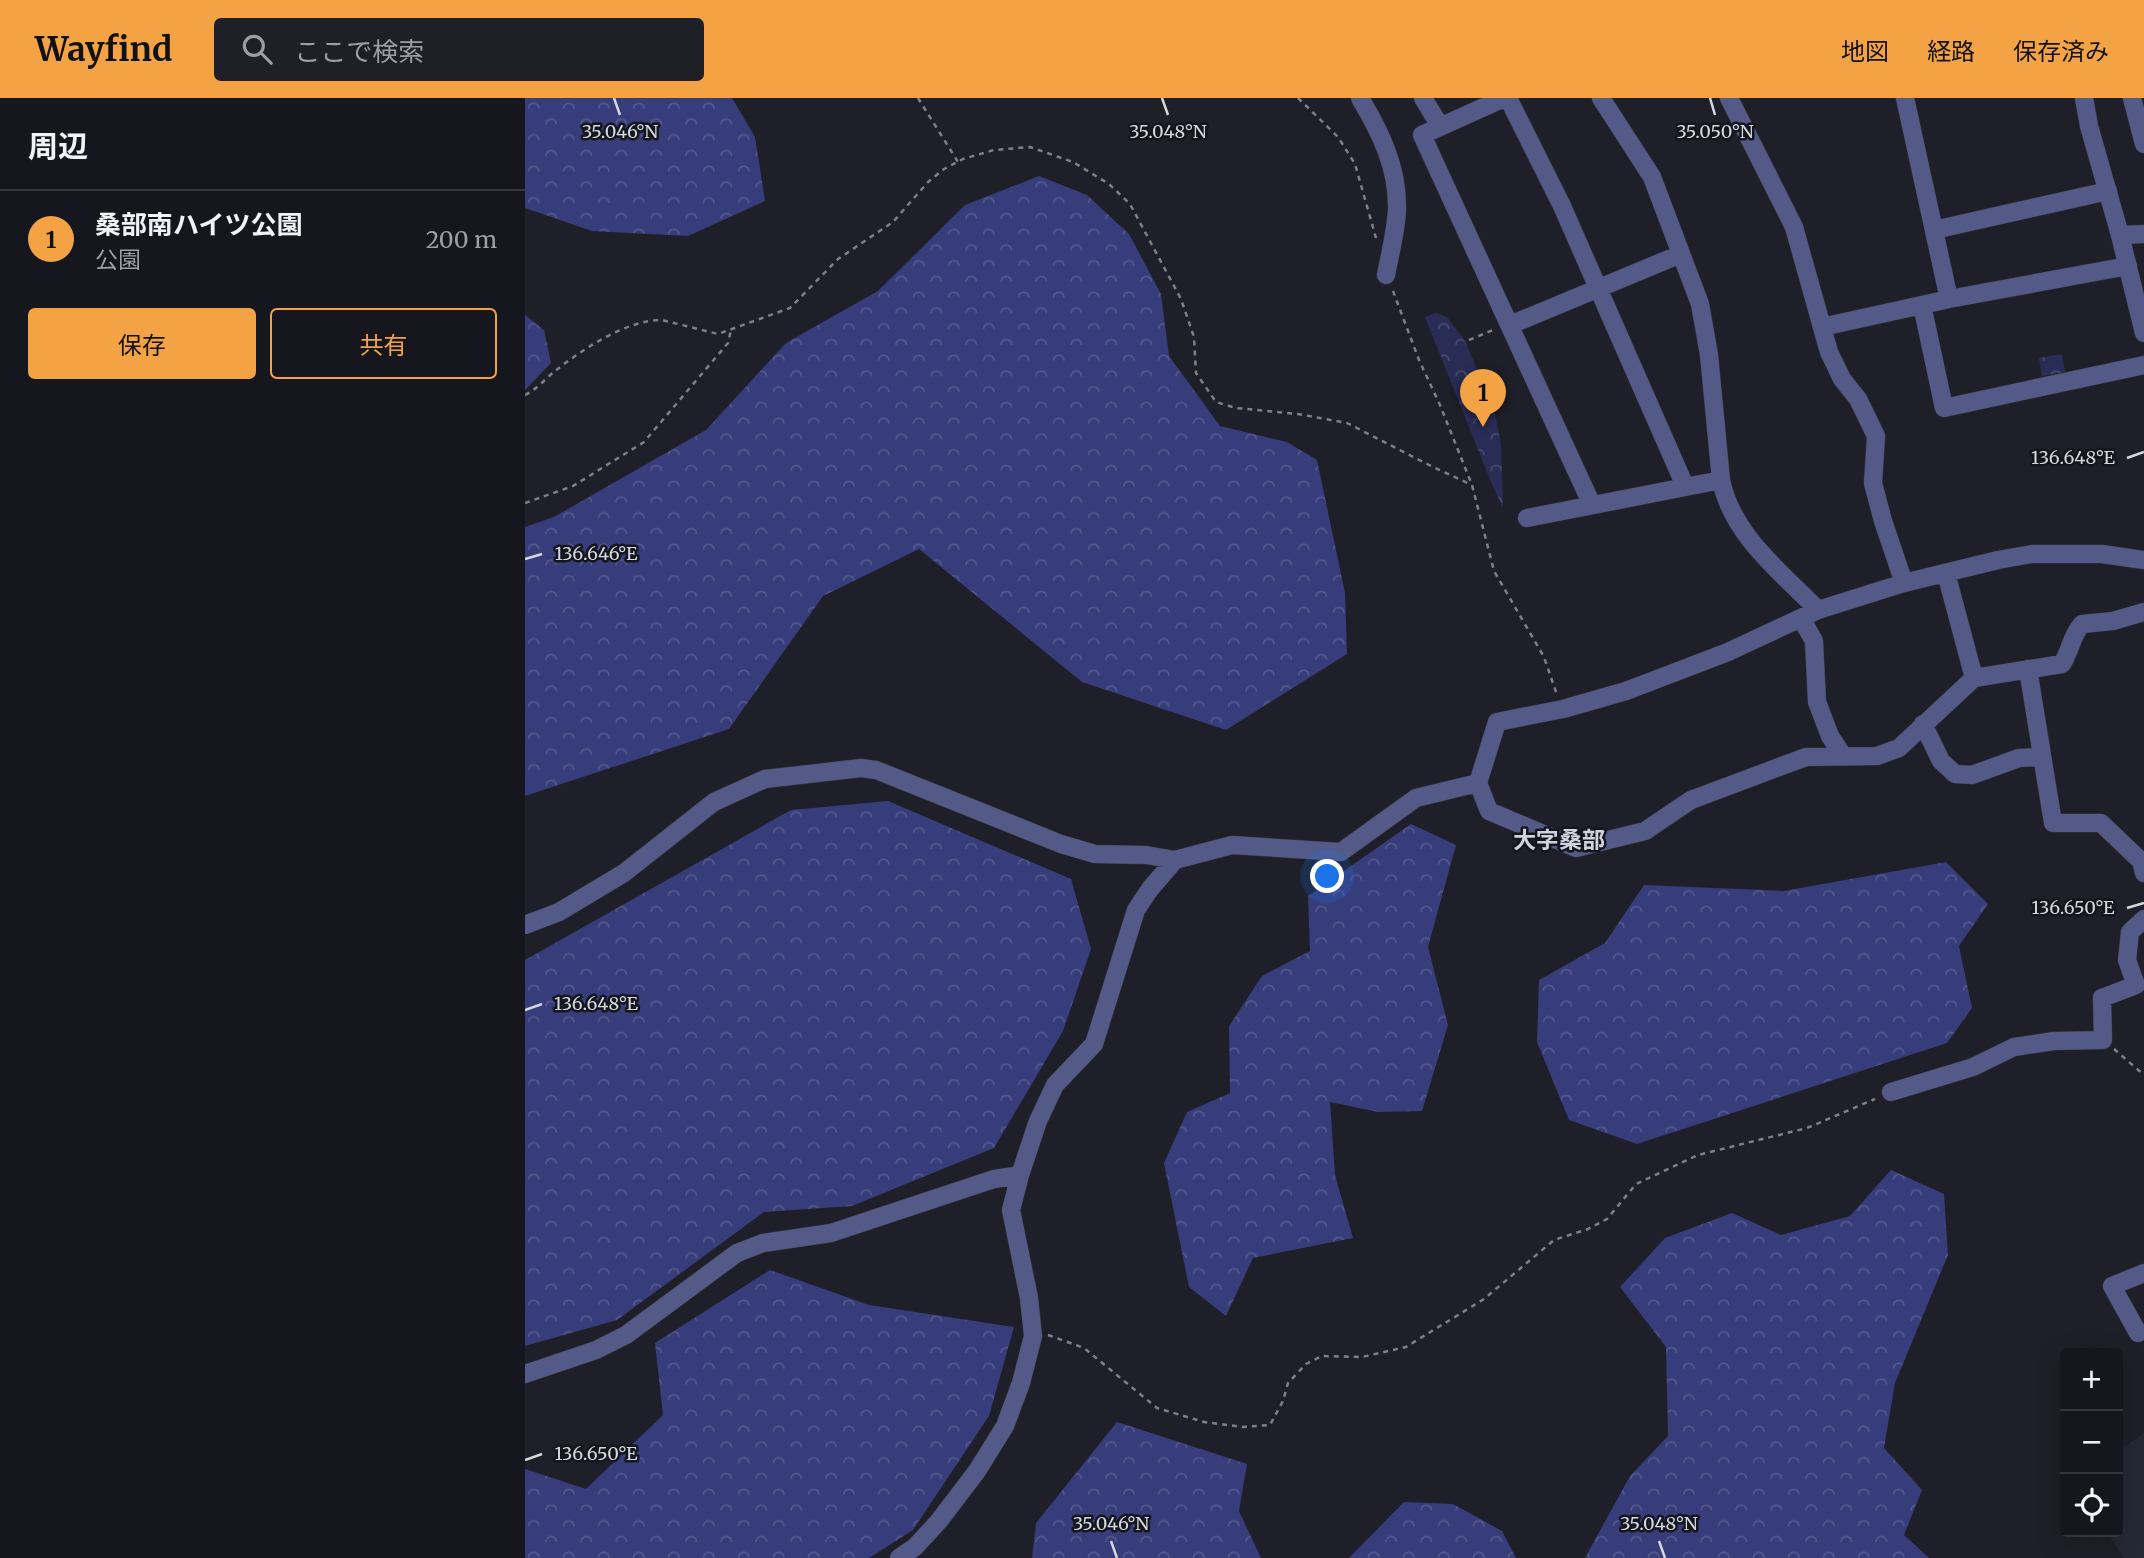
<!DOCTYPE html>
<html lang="ja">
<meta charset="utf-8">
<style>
:root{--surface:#16171e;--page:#1f2027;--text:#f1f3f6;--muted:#9e9fa4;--line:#35363c;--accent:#f4a344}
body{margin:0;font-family:Merriweather,"Noto Sans JP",serif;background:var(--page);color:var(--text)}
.controls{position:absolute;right:21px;bottom:21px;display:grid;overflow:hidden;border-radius:7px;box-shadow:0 7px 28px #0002}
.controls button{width:63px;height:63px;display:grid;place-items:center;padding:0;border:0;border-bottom:2px solid var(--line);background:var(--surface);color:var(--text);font:35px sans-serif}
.you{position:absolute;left:803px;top:779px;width:24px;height:24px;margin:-18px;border:5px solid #fff;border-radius:50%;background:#1a73e8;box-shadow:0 0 0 10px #1a73e833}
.badge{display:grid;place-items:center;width:46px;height:46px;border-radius:50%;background:var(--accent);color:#111;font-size:23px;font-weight:700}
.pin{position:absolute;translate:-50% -58px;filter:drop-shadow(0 2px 4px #0008)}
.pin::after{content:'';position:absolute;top:37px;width:24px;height:21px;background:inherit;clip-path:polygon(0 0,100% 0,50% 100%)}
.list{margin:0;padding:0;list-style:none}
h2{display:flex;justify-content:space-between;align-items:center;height:91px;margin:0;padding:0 28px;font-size:30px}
h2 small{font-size:23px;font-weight:400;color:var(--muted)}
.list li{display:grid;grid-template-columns:46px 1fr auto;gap:21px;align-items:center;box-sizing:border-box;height:98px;padding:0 28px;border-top:2px solid var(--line)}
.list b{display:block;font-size:26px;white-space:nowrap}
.list p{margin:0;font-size:23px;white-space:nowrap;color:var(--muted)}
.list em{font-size:23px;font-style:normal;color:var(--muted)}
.actions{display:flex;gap:14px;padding:21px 28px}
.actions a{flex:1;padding:16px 0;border:2px solid var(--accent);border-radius:7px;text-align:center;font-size:24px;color:var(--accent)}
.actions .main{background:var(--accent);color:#111}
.icon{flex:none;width:38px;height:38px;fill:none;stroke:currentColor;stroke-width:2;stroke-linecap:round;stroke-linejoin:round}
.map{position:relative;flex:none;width:1619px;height:1460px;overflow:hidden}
header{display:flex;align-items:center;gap:42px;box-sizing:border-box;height:98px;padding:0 35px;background:var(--accent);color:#111}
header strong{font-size:33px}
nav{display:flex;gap:38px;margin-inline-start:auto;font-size:24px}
.search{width:490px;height:63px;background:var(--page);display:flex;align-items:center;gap:18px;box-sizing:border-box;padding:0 24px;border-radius:7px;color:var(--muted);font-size:26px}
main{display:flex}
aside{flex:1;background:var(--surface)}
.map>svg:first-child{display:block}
.built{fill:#252835}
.forest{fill:url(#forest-crowns)}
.park{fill:url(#park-crowns)}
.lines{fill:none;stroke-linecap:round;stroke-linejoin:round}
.minor-casing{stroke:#383941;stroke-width:19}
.tertiary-casing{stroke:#383941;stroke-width:19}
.path{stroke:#7f8087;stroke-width:2.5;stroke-dasharray:5 5;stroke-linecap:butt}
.minor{stroke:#535a87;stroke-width:18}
.tertiary{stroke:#535a87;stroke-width:18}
.ticks{fill:none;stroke:#d7d8de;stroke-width:2.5}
.labels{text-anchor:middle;stroke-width:5;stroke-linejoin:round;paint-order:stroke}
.quarter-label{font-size:23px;font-weight:bold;fill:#cfd1dd;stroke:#14161e}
.ticks-label{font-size:18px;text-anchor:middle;fill:#d7d8de;stroke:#14161e;stroke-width:5;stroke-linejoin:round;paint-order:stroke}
</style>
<header>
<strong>Wayfind</strong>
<div class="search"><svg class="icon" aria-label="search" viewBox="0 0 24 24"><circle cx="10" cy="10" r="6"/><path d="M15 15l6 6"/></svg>ここで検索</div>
<nav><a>地図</a><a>経路</a><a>保存済み</a></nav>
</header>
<main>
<aside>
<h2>周辺<small></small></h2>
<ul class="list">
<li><span class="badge">1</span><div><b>桑部南ハイツ公園</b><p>公園</p></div><em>200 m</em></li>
</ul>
<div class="actions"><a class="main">保存</a><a>共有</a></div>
</aside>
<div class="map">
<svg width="1619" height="1460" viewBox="0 0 1619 1460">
<defs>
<pattern id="forest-crowns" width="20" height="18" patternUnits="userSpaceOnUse" patternTransform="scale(1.75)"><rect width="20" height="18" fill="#373d7a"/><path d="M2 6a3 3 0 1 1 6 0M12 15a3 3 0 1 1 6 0" fill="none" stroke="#53588c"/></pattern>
<pattern id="park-crowns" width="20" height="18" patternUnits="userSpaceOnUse" patternTransform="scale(1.75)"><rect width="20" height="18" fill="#292d56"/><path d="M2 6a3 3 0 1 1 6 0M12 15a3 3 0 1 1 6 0" fill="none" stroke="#474b6e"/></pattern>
</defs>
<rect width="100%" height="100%" fill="#1e1f28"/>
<path class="built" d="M1619,1335V1460H1599L1582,1434H1593V1353Z"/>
<path class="forest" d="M0,0H207L230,39L240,103L163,138L67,133L0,110Z
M514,78L562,97L604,136L636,196L644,258L695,328L762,344L792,362L820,495L822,556L701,632L557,584L394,451L298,498L204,631L0,698V429L29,419L181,332L261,245L353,193L440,107Z
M0,217L19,232L26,265L0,292Z
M363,703L546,781L566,851L538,933L469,1050L327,1108L239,1114L92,1222L0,1248V862L266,712Z
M886,726L931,747L903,849L923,927L897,1013L853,1014L805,1004L810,1077L828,1140L728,1160L701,1218L664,1189L639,1065L662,1014L705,995L704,928L737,878L785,853L783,798Z
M1421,764L1463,806L1434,848L1447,910L1422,945L1112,1046L1044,1022L1012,944L1014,882L1080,845L1119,787L1259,793Z
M1366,1072L1419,1096L1423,1157L1370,1285L1359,1350L1397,1392L1379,1437L1404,1460H1060L1105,1378L1143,1338L1141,1249L1095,1189L1140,1140L1207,1115L1256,1137L1325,1118Z
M245,1172L344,1207L489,1229L464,1318L388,1432L344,1460H0V1371L61,1391L138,1317L130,1245Z
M592,1324L722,1366L714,1413L736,1460H507L511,1425Z
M879,1404L928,1406L977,1433L991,1460H824Z"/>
<path class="park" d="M911,215L922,219L940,243L969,311L976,346L978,410L966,384L900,219Z
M1537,256L1540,274L1517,278L1514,260Z"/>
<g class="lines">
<defs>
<path id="minor" d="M835,0C856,35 873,70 872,112C871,133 865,156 861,177
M898,0L915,28
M979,0L897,37L1067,407
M983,0L1037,108L1160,388
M1076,0L1127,79L1175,206L1184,257L1196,382C1207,437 1255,473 1293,512
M1204,0L1269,129L1304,254L1317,281L1333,301L1351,338L1348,385L1358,423L1379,485
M1380,0L1424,201
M1607,0L1619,46
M1409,132L1583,93
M1595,137L1619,136
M1397,207L1419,310L1619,267
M985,227L1156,156
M1297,229L1424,201L1603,168
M1002,420L1196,382
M1619,462L1577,456H1507L1473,462L1379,485L1293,512L1203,554L1101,593L1038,611L972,624L953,685L964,713L1051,750L1120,733L1166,702L1281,659L1352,658L1374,650L1449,580L1537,566C1546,552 1546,538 1557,526L1588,523L1619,514
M1421,475L1449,580
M1276,520L1289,543L1292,604L1305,638L1318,658
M1503,571L1528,725H1576L1616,763L1619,775
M1398,626L1416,663L1430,676L1447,677L1494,660L1517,659
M0,827L34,814L99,775L189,704L240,681L336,670L351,672L536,746L570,756L621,757L650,762L707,747L816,754L891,700L953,685
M1366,994L1448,969L1489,949L1529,943L1578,942L1577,900L1611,887L1602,862L1605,834L1619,821
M1613,1235L1587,1188L1619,1175
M0,1276L71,1252L101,1237L212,1155L238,1145L306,1135L469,1081L495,1077
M374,1460L390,1449L414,1423L452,1373L480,1328L496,1285L508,1238L504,1200L486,1112L495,1077L513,1023L530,987L569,946L611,812L625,791L650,762"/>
<path id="tertiary" d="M1559,0L1564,28L1595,137L1619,235"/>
</defs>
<use href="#minor" class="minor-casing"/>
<use href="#tertiary" class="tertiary-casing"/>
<path class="path" d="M393,0L433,64
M773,0L813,39L830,66L851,140
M868,193L894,262L915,307L947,387L969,473L1019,559L1032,597
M944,242L968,232
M0,297C11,292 20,281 30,273C58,251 101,222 137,222L193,236L265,210L313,161L368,124L403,84L419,71L438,61L469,52L505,49L548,64L584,86L605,106L656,201L669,239L671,275L691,304L711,310L773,316L822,325L906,368L947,387
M0,405L48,388L119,344L203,245L206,232
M1589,951L1619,977
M523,1237L559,1250L632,1310L679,1324L718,1329L745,1327L758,1303L763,1285L781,1266L797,1258L837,1259L881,1249L959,1201L1029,1142L1063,1131L1082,1121L1111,1086L1173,1057L1282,1030L1350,1001"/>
<use href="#minor" class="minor"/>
<use href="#tertiary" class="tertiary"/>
</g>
<path class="ticks" d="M89,0L95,17M637,0L643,17M1185,0L1190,17M1602,360L1619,354M0,461L17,456M1602,810L1619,805M0,912L17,906M0,1362L17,1356M586,1443L592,1460M1134,1443L1140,1460"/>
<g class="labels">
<g class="quarter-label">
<text x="1034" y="750">大字桑部</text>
</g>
</g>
<g class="ticks-label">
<text x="95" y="40">35.046°N</text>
<text x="1190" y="40">35.050°N</text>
<text x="643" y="40">35.048°N</text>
<text x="1548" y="366">136.648°E</text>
<text x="71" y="462">136.646°E</text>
<text x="1548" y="816">136.650°E</text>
<text x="71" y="912">136.648°E</text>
<text x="71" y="1362">136.650°E</text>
<text x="586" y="1432">35.046°N</text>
<text x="1134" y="1432">35.048°N</text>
</g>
</svg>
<div class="controls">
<button>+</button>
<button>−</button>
<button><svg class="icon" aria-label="locate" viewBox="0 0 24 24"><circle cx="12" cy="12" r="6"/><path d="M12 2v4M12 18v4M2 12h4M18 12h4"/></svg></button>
</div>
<div class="you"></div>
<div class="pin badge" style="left:958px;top:329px">1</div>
</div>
</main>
